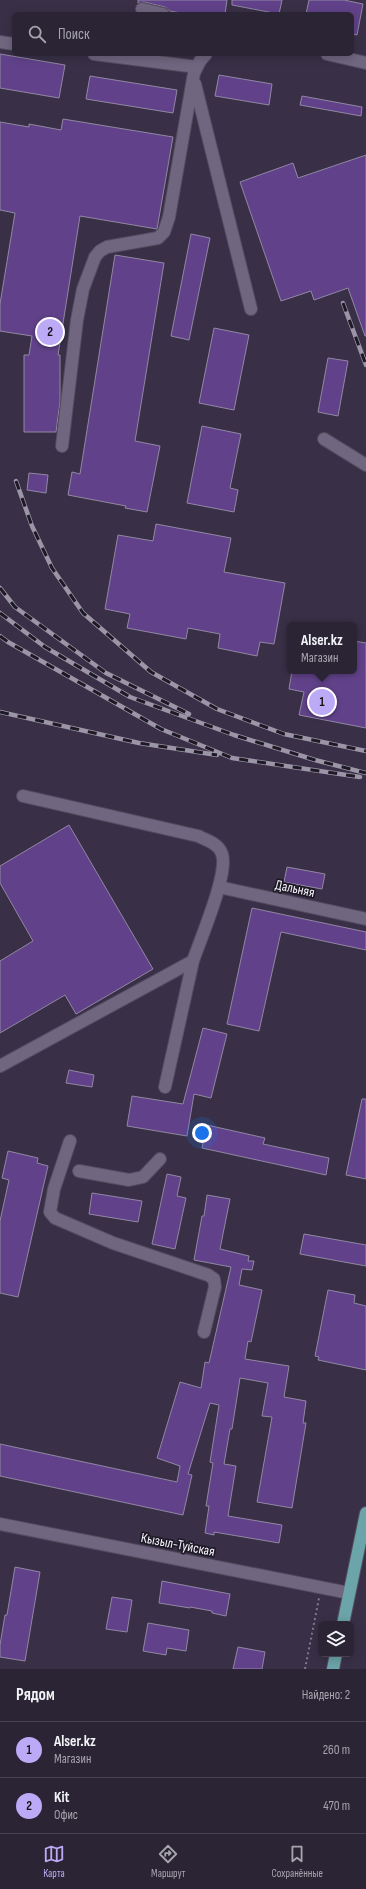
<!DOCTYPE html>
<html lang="ru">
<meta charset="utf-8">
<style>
:root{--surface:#2b2435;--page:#332c3d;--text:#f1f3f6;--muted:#a6a4ad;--line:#474150;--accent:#bcaaf6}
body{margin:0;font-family:"Sofia Sans Condensed",sans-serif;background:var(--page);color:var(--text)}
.controls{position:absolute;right:12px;bottom:12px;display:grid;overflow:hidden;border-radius:6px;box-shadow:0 2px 10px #0003}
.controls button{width:36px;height:36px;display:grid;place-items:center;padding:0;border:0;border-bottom:1px solid var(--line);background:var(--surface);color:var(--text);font:20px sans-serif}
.you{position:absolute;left:202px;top:1133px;width:14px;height:14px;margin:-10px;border:3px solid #fff;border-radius:50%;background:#1a73e8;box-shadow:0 0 0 6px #1a73e833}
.badge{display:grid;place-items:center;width:26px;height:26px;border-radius:50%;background:var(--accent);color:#111;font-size:13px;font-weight:700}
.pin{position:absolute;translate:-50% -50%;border:2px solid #fff;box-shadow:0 1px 4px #0006}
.popup{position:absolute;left:287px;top:622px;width:70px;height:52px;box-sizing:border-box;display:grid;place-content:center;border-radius:6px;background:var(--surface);filter:drop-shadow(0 1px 3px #0005);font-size:13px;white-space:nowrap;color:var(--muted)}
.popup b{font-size:15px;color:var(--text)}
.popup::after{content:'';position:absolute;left:50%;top:100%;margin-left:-8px;border:8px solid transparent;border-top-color:var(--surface)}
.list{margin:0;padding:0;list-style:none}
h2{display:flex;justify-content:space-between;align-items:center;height:52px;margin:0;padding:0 16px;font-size:17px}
h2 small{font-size:13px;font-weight:400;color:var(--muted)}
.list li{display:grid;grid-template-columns:26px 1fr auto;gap:12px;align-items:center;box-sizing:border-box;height:56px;padding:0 16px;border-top:1px solid var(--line)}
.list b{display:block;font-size:15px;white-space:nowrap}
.list p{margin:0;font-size:13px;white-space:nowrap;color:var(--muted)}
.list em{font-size:13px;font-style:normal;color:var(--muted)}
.icon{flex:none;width:22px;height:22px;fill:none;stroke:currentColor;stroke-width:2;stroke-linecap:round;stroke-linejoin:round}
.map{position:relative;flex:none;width:366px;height:1669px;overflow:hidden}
.search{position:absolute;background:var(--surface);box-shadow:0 2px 10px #0003;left:12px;right:12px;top:12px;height:44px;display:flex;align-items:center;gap:10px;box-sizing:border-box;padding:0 14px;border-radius:6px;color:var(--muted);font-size:15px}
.sheet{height:164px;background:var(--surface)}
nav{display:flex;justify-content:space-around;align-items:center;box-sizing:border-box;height:56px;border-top:1px solid var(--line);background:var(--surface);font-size:11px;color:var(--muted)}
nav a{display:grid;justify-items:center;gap:2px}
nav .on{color:var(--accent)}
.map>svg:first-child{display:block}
.building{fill:#61428a;stroke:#9187a2}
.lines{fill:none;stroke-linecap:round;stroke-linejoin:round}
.minor-casing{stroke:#534c5f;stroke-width:14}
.major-casing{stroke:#534c5f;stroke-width:14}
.path{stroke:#817a8d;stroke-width:2;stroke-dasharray:2 3;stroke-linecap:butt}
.minor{stroke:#706680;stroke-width:12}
.major{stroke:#6ba4a9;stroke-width:12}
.rail-casing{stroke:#9c95a7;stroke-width:4.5}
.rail{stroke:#1e1a25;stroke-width:3;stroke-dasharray:9;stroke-linecap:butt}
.labels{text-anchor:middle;stroke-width:3.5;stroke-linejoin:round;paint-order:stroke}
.street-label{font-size:14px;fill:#f6f2fe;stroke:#1e1a25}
</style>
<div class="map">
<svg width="366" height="1669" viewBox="0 0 366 1669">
<rect width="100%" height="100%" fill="#393047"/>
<path class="building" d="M138,0H227L225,14H186L170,11L165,7L144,2L138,3Z
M232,0H282L279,14L232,5Z
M309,0H344L363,4L357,35L352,34V14H306Z
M0,54L65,65L59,98L0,88Z
M219,75L272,84L269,105L215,96Z
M90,76L177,90L173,113L86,99Z
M302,96L362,107L361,116L300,105Z
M63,119L173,137L157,229L80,216L58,355H60V402L56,432H24V355H29L32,336L0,331V304L15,213L0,210V122L29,127V124L61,130Z
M366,155V336H365L348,288L314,300L311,291L281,301L240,182L293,163L298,178Z
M191,234L210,238L189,340L171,336Z
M115,255L164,263L135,441L160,446L147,512L125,508L126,506L68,495L72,472L80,474Z
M214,328L249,335L234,410L199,403Z
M328,358L348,361L338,416L318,412Z
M202,426L241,434L230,488L238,490L234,512L187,503Z
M29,473L48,475L46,493L27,490Z
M156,524L231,538L224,572L285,583L274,644L260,642L257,656L218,648L220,634L188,628L186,639L127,628L130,614L105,609L118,535L153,541Z
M354,641L366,643V728L299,715L304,692L289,689L292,671H354Z
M69,825L153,969L76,1014L65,995L0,1033V961L33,941L0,883V866Z
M287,867L325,874L322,889L284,882Z
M252,908L366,932V950L281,932L259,1031L227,1024Z
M203,1028L227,1034L211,1098L194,1094L187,1136L127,1126L132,1096L183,1104Z
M69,1070L94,1075L92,1087L66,1083Z
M362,1099H366V1179L346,1175Z
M207,1125L265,1138L263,1144L329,1158L326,1175L202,1148Z
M8,1151L38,1158L37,1163L48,1166L18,1297L0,1293V1221L9,1180L2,1178Z
M167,1174L181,1177L177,1196L186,1198L175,1249L152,1244Z
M92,1193L142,1201L138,1222L89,1214Z
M207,1195L230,1199L220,1249L249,1256L248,1261H254L252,1270L242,1269L239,1285L262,1290L251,1342L248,1341L245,1359L289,1366L284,1397L306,1401L303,1423H306L292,1508L257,1502L272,1417L262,1416L268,1383L240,1378L232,1429H230L224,1464L236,1466L228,1516L282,1525L279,1543L214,1532V1535L205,1533L209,1506H206L213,1463L210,1462L219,1405L210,1403L188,1474L192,1475L183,1515L0,1476V1444L177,1482L180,1466L157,1458L180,1382L201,1388L205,1362L209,1363L231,1267L194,1260L202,1216H204Z
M304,1234L366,1245V1266L300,1254Z
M328,1290L355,1295L354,1303L366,1306V1370L318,1360L319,1357L315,1356Z
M15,1567L40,1572L25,1661L0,1657V1645L5,1615H7Z
M162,1581L230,1594L226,1616L212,1613V1611L190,1607V1608L159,1603Z
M112,1597L132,1600L127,1632L106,1629Z
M148,1623L189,1630L186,1651L167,1648L166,1655L143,1651Z
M238,1647L265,1652L262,1669H233Z"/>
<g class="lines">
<defs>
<path id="minor" d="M142,9L163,14
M0,42L14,44
M94,54L197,67
M327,54L366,63
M195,84L251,309
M324,439L366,465
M62,446L77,320L83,289L95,257L100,251L107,247L158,238L164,232L169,217L194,73L200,61L206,54
M219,887L366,919
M0,1066L193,961C200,940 229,873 222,854C219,844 207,840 198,836L23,796
M165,1087L193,961
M70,1141L54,1189L50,1212L55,1218L113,1243L208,1275L214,1279L215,1287L204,1332
M79,1171L129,1180L143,1177L160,1159
M0,1524L349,1593"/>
<path id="major" d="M343,1624L366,1513
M333,1669L336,1654"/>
</defs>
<use href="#minor" class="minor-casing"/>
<use href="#major" class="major-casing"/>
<path class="path" d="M305,1669L319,1598"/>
<use href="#minor" class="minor"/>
<use href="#major" class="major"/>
<defs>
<path id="rail" d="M343,303L366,365
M16,481L32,526L52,568L83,613L151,672L217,709L284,734L366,751
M0,588L15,607L106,673L189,714
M0,613L45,647L130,697L234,735L315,760L366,773
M0,636L8,642L161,729L232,758L360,777
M0,712L139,743L217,755"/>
</defs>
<use href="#rail" class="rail-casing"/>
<use href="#rail" class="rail"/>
</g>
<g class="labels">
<g class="street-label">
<text transform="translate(295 888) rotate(12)" y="5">Дальняя</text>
<text transform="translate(178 1544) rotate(11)" y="5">Кызыл-Туйская</text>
</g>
</g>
</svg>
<div class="controls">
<button><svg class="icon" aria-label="layers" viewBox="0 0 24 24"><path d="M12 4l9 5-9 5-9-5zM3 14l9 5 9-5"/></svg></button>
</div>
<div class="you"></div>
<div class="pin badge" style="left:322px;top:702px">1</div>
<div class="popup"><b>Alser.kz</b>Магазин</div>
<div class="pin badge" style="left:50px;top:332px">2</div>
<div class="search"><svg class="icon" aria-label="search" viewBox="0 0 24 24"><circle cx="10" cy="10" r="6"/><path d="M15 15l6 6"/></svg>Поиск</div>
</div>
<section class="sheet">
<h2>Рядом<small>Найдено: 2</small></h2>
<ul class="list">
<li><span class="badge">1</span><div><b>Alser.kz</b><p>Магазин</p></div><em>260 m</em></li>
<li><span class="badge">2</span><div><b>Kit</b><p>Офис</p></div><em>470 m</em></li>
</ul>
</section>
<nav>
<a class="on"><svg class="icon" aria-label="map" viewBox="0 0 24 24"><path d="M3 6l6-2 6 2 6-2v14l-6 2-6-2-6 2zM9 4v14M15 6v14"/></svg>Карта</a>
<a><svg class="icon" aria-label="directions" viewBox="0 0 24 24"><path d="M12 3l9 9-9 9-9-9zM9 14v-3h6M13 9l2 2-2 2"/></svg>Маршрут</a>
<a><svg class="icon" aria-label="saved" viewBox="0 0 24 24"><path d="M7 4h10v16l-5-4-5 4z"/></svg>Сохранённые</a>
</nav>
